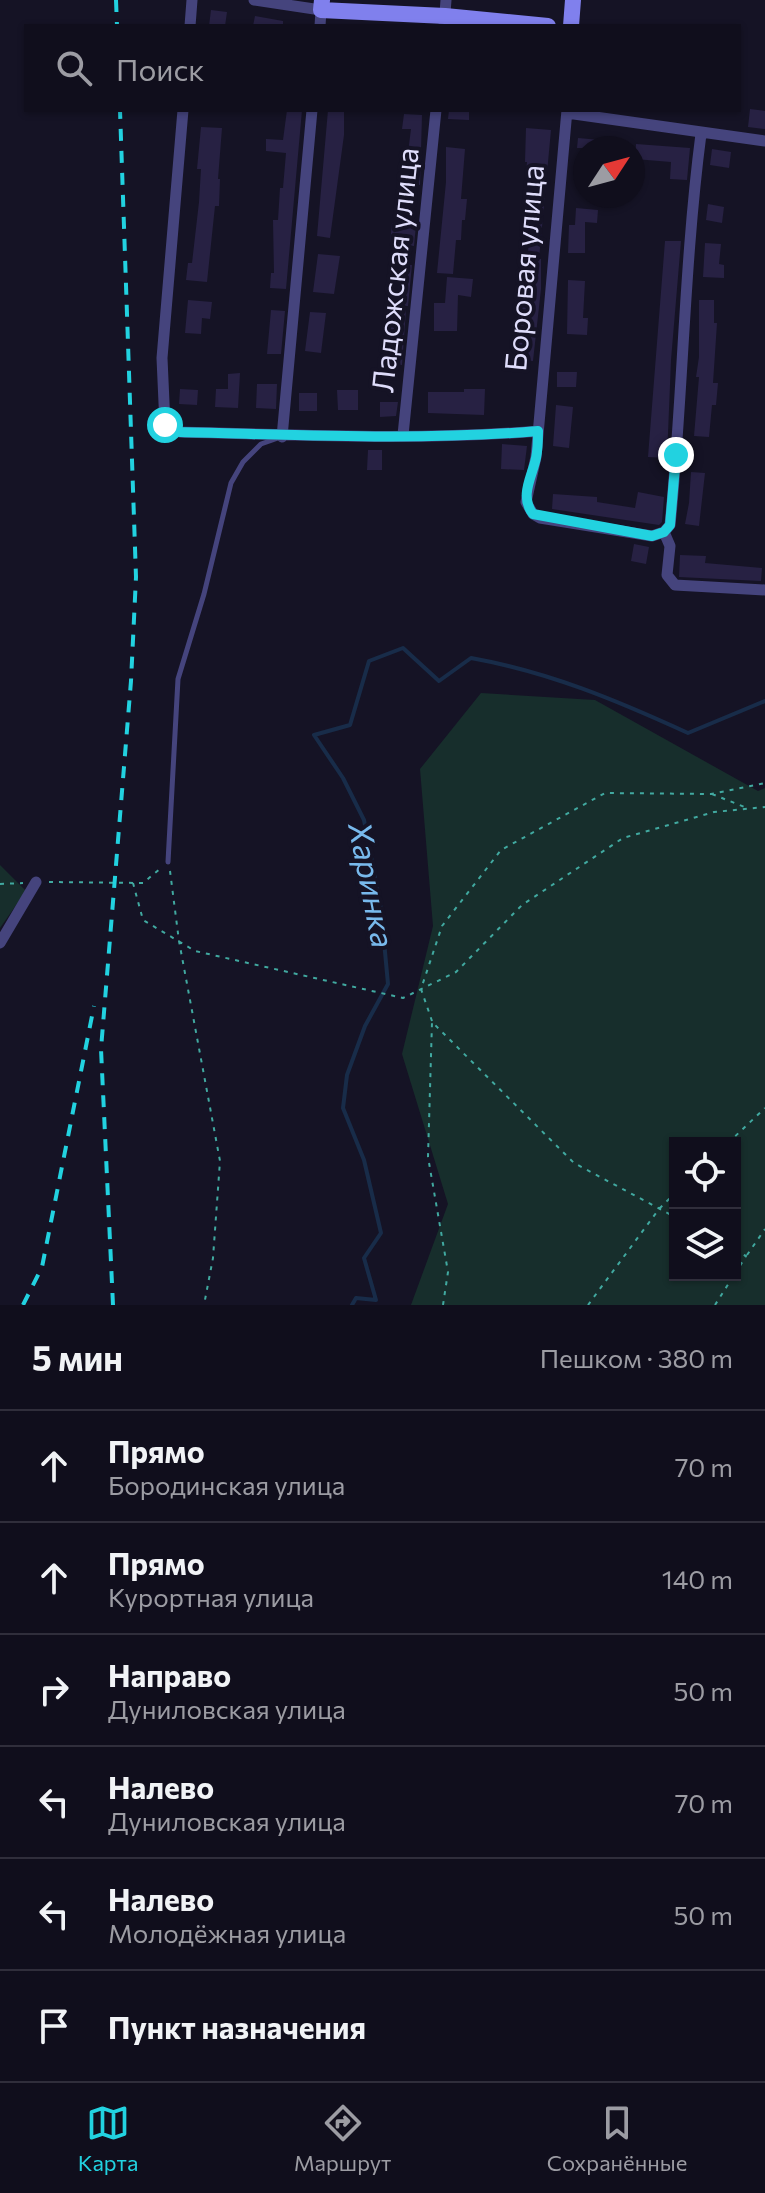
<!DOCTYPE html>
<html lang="ru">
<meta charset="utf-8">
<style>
:root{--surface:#100e1c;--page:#1e1c29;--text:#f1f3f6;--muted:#9c9ca3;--line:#302e3b;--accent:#22d2e0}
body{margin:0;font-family:Commissioner,sans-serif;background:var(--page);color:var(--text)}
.controls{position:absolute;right:24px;bottom:24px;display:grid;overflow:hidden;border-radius:0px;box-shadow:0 2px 6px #0004}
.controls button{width:72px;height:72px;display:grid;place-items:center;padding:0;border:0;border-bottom:2px solid var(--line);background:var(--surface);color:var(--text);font:40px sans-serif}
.compass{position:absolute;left:573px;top:136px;width:72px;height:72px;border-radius:50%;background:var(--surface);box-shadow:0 2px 6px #0004;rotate:54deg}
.stop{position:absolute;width:24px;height:24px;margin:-18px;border:6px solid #22d2e0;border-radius:50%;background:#fff}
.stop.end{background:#22d2e0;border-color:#fff;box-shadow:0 2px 8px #0008}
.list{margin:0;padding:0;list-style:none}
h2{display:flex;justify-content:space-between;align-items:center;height:104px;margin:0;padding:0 32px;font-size:34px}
h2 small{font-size:26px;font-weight:400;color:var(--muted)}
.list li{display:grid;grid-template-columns:52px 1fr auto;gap:24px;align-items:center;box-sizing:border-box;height:112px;padding:0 32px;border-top:2px solid var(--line)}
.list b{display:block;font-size:30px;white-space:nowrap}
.list p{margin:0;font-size:26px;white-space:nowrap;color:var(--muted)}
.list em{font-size:26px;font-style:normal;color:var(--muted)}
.icon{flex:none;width:44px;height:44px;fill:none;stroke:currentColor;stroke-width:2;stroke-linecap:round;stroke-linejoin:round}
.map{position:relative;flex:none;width:765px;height:1305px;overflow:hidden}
.search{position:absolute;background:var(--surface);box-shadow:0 2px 6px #0004;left:24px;right:24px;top:24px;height:88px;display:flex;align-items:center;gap:20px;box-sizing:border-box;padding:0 28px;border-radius:0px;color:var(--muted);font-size:30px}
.sheet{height:776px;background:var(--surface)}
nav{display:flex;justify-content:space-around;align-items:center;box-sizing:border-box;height:112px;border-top:2px solid var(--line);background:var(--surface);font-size:22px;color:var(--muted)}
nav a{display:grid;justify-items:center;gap:4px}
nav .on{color:var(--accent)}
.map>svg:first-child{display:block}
.green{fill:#172e2c;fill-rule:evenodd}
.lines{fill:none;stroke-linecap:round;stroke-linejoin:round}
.stream{stroke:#182c49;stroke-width:4}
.building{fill:#272143}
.path{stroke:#41a9a0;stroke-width:2;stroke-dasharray:4 6;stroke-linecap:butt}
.lane{stroke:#45447d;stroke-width:5}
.street{stroke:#45447d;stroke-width:11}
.secondary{stroke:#8080ed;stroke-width:16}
.rail{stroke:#22d2e0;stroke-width:4;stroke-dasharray:12 10;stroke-linecap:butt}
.route{stroke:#22d2e0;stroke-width:10}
.labels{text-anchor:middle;stroke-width:8;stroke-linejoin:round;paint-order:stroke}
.street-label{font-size:30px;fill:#dedcfa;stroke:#151325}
.water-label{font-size:32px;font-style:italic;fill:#78b9ec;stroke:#151325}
</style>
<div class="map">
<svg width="765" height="1305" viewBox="0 0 765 1305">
<rect width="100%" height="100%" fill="#151325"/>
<path class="green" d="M481,693L595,700L758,791L765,788V1305H411L448,1204L402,1054L433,926L420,769ZM675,1143H735V1275H675Z
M0,865L26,891L0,928Z"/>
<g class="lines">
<path class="stream" d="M352,1305L356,1298L376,1300L364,1258L381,1233L364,1160L343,1108L347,1075L365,1026L388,984L381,909L364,820L343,778L314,735L350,725L369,661L403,648L439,681L471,658C549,672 616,700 688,733L765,701"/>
</g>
<path class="building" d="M211,10L227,12L225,26H209Z
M255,16L283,21V26H253Z
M750,109L765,111V129L748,127Z
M287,110H302L286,289L270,288L271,273H274L273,220H278L280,188H283L286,153L266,151V139L283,140Z
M328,110H344V135L330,238L317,236Z
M449,110H469V120L448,119Z
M404,114L422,115L420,185L404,184L411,129H402Z
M201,127L222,128L218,179H220L219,206H215L207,282L186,280L188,263H192L199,202L201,169H197Z
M526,128L551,130L539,259H541V289L533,361L513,359L518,311L514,310L516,295L525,296L530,224L529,199L524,198L527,162H525Z
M578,138L612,141V148H577Z
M636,144L690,148L687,180L670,179L671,162L635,159Z
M446,147L465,149L461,199H467L465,220H462L461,240H456L453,274L437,273L446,182Z
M712,149L731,152L729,168L710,165Z
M708,204L724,207L722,223L706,220Z
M576,208L598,210L597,223L585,222V253H568L569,225H575Z
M392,223L416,225L414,246L390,243Z
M665,241H681L671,360L667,458L648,457Z
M705,243L721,244L719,264L724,265V278L703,277Z
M318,254L340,256L334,294L313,292Z
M400,264L412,265L408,306H397Z
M447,277L473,279L471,297L458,295L457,331H434V303H445Z
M568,280L585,281L583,318H588L587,335L567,334Z
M188,300L212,302L210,319L202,318L201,334L185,333Z
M699,300H714V323H717L713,383H718L716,405H712L709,437L694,436L699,377H696L699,357Z
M271,310L285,311L281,354H267Z
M388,310H406L402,365L383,364L384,345H388Z
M310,312L326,313L321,353L305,351Z
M557,372H577L576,387H557Z
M240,373L238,408L215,407L216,389H228V374Z
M257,384H277L276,409L256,408Z
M180,389L198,390L197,405L179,404Z
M464,389H485L484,415L428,413V392H464Z
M337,390H358V410H338Z
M299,393H317V411H299Z
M380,402H398L396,416L380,417Z
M556,405L573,407L569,448L553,446Z
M502,444L527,446L524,470L501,469Z
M368,450H382V470H367Z
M691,472L705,473L699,526L685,524L689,503Z
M638,492L664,497L662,522L659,525L552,509L553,494L597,497V502L635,508Z
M634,544L649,547L646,564L631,561Z
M680,555L706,556L705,563L762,568L761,581L679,577Z"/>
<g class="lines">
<path class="path" d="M712,794L747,808
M170,871L179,941L220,1161L213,1258L204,1305
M49,882L143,883L161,868
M133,883L143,920L195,951L403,998L456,972L522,905L623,838L714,812L765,807
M0,884L23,883
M432,1021L421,989L442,926L501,850L605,793L711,794L765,783
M728,1143L765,1108
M735,1250L746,1256L735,1274
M747,1255L765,1229
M443,1305L448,1272L428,1157L432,1022L574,1163L675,1217
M588,1305L659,1209L675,1193
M715,1305L734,1275"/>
<path class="lane" d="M168,862L178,679L204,594L231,483L243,462L261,444L278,438"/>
<path class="street" d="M254,0L321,10L320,26
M190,26L192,0
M444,26L446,0
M183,110L162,358L165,425L180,432C299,435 419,441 538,431
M567,110L536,457L526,502L533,514L540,518L652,536L664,532
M567,113L765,141
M403,435L436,110
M282,437L312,110
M664,532L670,525C683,395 684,264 701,134
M664,532L670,546L667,575L675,585L765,590
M0,943L36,882"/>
<path class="secondary" d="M322,0L321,10L445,16L548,26
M571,26L573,0"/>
<path class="rail" d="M116,0L117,26
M23,1305L42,1267L94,1006
M113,1305L101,1049L131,681L136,577L120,110"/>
</g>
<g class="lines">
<path class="route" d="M165,425L180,432C299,435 419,441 538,431C538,440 538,449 536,458C532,477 519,496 533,514L652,536L664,532L670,525L676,455"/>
</g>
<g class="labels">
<g class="street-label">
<text transform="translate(525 268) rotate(-85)" y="10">Боровая улица</text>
<text transform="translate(396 270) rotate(-84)" y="10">Ладожская улица</text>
</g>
<g class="water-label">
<text transform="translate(371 885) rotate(79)" y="11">Харинка</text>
</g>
</g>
</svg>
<div class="controls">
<button><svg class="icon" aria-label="locate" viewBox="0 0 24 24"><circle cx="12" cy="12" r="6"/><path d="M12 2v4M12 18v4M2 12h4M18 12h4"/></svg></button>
<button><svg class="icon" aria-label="layers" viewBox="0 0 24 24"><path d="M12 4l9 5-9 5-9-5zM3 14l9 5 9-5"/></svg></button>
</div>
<svg class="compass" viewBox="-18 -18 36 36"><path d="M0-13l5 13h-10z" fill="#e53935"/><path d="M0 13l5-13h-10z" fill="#9c9ca3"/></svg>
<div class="stop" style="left:165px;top:425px"></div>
<div class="stop end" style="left:676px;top:455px"></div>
<div class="search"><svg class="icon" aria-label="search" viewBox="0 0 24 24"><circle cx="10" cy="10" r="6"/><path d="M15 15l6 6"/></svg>Поиск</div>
</div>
<section class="sheet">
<h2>5 мин<small>Пешком · 380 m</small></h2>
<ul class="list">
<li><svg class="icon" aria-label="ahead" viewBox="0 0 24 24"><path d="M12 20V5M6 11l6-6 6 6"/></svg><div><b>Прямо</b><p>Бородинская улица</p></div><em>70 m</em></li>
<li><svg class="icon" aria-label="ahead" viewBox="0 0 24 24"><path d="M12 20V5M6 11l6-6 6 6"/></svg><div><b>Прямо</b><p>Курортная улица</p></div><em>140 m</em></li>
<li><svg class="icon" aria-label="right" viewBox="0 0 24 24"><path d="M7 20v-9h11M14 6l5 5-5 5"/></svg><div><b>Направо</b><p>Дуниловская улица</p></div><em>50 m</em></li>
<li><svg class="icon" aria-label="left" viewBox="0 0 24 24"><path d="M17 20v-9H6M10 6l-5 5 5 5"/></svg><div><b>Налево</b><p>Дуниловская улица</p></div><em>70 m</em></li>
<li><svg class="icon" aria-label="left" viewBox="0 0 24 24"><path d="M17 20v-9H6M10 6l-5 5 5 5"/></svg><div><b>Налево</b><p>Молодёжная улица</p></div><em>50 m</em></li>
<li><svg class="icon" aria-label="arrive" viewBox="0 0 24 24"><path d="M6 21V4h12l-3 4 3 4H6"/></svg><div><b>Пункт назначения</b></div></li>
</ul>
</section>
<nav>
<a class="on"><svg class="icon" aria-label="map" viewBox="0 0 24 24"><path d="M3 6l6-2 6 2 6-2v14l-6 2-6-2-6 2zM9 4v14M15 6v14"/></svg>Карта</a>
<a><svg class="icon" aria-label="directions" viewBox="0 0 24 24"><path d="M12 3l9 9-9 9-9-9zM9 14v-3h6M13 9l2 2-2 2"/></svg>Маршрут</a>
<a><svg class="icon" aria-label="saved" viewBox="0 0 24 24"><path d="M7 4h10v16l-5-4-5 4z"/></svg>Сохранённые</a>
</nav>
